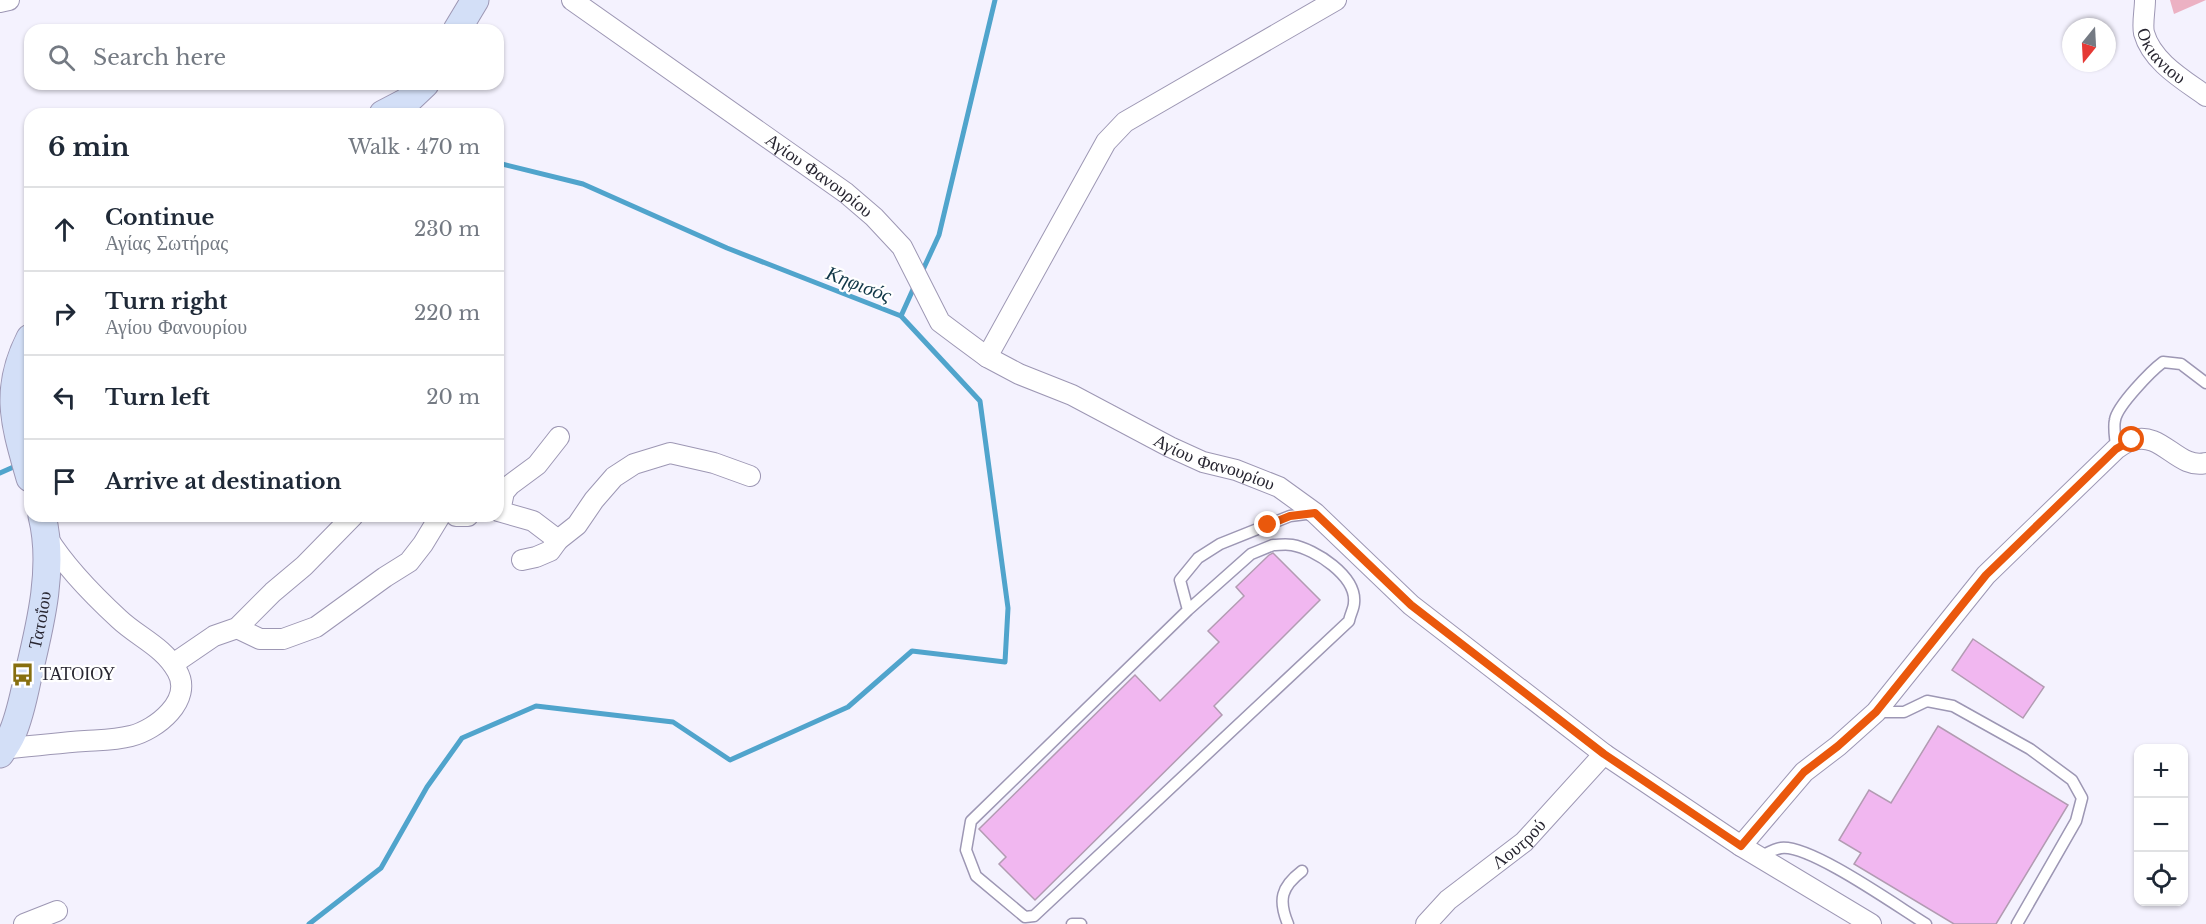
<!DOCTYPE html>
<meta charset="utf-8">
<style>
:root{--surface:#fff;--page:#f2f2f3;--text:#1f2937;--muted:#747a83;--line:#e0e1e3}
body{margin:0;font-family:"Libre Baskerville",serif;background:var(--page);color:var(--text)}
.controls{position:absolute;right:18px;bottom:18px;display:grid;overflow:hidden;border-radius:12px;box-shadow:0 2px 4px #0004}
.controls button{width:54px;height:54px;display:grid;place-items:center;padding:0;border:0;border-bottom:2px solid var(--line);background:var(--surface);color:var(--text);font:30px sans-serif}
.compass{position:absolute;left:2062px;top:18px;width:54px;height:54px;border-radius:50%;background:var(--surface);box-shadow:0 2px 4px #0004;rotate:198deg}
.stop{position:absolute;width:18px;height:18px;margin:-14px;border:4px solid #ea580c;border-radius:50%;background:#fff}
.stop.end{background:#ea580c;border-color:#fff;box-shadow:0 2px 6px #0008}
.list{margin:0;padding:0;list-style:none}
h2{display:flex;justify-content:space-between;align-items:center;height:78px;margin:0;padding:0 24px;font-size:26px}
h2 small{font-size:20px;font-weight:400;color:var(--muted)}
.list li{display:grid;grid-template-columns:39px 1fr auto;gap:18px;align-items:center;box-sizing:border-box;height:84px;padding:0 24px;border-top:2px solid var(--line)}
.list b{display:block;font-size:22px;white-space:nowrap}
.list p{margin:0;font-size:20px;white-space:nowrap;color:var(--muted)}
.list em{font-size:20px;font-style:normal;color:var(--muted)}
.icon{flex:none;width:33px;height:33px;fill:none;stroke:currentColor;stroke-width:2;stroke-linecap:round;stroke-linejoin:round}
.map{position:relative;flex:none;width:2206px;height:924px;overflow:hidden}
.search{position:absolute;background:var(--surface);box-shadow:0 2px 4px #0004;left:24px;top:24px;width:480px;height:66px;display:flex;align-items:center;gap:15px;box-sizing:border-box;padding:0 21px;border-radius:18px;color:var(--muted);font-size:22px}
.panel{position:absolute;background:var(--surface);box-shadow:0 2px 4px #0004;left:24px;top:108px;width:480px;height:414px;border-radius:18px}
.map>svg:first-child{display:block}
.green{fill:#ecb1c3}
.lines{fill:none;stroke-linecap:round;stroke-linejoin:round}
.stream{stroke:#50a4cc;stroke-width:5}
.building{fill:#f1b7f0;stroke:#b29bb2;stroke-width:1.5}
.service-casing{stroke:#9d97b4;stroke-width:13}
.minor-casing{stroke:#9d97b4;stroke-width:22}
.secondary-casing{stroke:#9d97b4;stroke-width:29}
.service{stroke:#fff;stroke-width:10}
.minor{stroke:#fff;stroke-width:20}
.secondary{stroke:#d3dff7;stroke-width:27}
.route{stroke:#ea580c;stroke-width:8}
.labels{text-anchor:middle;stroke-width:4.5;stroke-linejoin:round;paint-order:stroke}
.street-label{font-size:18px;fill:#282631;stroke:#fff}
.poi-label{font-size:18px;fill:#282631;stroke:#fff;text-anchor:start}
.water-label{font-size:20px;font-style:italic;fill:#103647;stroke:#fff}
</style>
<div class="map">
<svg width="2206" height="924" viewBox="0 0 2206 924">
<rect width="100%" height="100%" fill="#f4f2fe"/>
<path class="green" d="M2170,0H2206L2174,14Z"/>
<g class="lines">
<path class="stream" d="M498,163L583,184L727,248L901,316L915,285
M921,274L939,235L995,0
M0,473L18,465
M309,924L381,868L427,787L462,738L536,706L673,722L730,760L848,707L912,651L1005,662L1008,608L980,401L901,316"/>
</g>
<path class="building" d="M1273,553L1320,600L1214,706L1222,715L1035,900L999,864L1006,857L979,829L1135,675L1160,701L1219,642L1208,631L1244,596L1236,587L1269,555Z
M1973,639L2044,687L2023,718L1952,670Z
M1938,726L2068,805L1996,924H1954L1854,864L1861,853L1839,840L1869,790L1891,803Z"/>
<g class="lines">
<defs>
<path id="service" d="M2116,449C2116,440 2113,429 2115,420C2117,406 2151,371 2163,362L2181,364L2206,383
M1273,545C1279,545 1286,544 1292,545C1315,549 1357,576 1354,603C1354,608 1350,615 1349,621L1034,916L1025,917L976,876L966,850L971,821L1188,610L1251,554Z
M1188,610L1180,580L1198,558L1220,544L1290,516L1314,513
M1876,712H1904L1927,701L1953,706L2030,749L2072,780L2082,798L2076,821L2017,924
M1759,857C1766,854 1774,849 1781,848C1810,844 1898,907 1926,924
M1072,924H1081
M1288,924C1278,900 1281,887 1302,871"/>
<g id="minor">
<path id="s1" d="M572,0L846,193L874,217L902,247L940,322L960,337L987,357L1019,374L1072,395L1170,447L1203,462L1236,470L1279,487L1315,513L1411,605L1604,754L1741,846L1871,924"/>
<path id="s2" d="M2145,0C2145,10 2142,24 2144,33C2152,62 2184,80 2206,96"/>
<path d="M0,2L9,0"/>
<path d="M987,357L1106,142L1125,122L1336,0"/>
<path d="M498,511L533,521L558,540"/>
<path d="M500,511L504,492L510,485L537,465L559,437"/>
<path d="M456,516H468"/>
<path d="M522,560L536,557L550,551L558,540L577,525L594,500L614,477L634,464L670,453L714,463L750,476"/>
<path d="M237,628L260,639H283L316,627L385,577L409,562L423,544L440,516"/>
<path d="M173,664L214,636L237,628L273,592L304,566L353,516"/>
<path d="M3,749C30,746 58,743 85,741C100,740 116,740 131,736C156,730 194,700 177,671C164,647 138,637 119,619C93,595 66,568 47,537"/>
<path d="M1741,846L1804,772L1838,746L1876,712L1986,575L2116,449C2121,446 2127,441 2133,440C2162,431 2178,470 2206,463"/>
<path d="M24,924L57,911"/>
<path id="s3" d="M1426,924L1448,900L1524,842L1604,754"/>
</g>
<g id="secondary">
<path d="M457,30L475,0"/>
<path d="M383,114L406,102L425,84"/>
<path d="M30,338C3,391 15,425 30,478"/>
<path id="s4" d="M0,754C4,748 9,741 12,734C20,716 24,695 28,676C40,626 55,567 42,516"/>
</g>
</defs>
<use href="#service" class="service-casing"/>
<use href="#minor" class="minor-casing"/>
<use href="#secondary" class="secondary-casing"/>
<use href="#service" class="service"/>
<use href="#minor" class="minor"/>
<use href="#secondary" class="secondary"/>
</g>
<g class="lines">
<path class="route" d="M1268,525L1290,516L1315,513L1411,605L1604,754L1741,846L1804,772L1838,746L1876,712L1986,575L2116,449L2132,440"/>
</g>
<defs>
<symbol id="bus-bare" viewBox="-9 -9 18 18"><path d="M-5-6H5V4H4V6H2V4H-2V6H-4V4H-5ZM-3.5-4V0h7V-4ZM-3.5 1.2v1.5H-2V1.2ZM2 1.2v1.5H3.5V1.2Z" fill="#876f0f" stroke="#fff" stroke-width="2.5" paint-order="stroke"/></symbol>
</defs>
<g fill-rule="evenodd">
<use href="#bus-bare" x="6" y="658" width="33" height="33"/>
</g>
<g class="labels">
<g class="street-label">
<text dy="6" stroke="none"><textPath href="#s2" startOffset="62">Οκιανιου</textPath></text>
<text dy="6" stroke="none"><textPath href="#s1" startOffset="303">Αγίου Φανουρίου</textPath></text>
<text dy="6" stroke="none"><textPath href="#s1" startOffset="807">Αγίου Φανουρίου</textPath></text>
<text dy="6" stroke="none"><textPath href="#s4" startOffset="141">Τατοΐου</textPath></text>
<text dy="6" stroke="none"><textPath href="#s3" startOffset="123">Λουτρού</textPath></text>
</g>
<g class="poi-label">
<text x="40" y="680">ΤΑΤΟΙΟΥ</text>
</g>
<g class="water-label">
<text transform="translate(859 284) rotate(21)" y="7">Κηφισός</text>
</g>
</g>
</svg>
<div class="controls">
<button>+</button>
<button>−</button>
<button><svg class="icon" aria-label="locate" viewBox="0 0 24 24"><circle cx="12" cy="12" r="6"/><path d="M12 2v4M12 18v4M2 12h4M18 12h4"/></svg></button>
</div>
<svg class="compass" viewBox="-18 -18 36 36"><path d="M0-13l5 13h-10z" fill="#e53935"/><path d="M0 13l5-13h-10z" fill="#747a83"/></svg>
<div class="stop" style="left:2132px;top:440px"></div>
<div class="stop end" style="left:1268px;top:525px"></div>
<div class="search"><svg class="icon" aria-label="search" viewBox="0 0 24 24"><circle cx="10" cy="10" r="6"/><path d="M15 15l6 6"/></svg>Search here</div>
<section class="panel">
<h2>6 min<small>Walk · 470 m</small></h2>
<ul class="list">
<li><svg class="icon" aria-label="ahead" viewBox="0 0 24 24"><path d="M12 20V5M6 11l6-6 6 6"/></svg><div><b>Continue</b><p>Αγίας Σωτήρας</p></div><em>230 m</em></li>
<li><svg class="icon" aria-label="right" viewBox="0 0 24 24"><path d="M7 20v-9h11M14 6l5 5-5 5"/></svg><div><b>Turn right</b><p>Αγίου Φανουρίου</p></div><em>220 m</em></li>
<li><svg class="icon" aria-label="left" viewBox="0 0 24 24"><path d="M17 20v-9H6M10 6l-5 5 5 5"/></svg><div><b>Turn left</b></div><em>20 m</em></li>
<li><svg class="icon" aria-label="arrive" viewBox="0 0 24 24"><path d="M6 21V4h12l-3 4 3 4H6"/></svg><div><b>Arrive at destination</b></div></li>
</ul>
</section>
</div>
